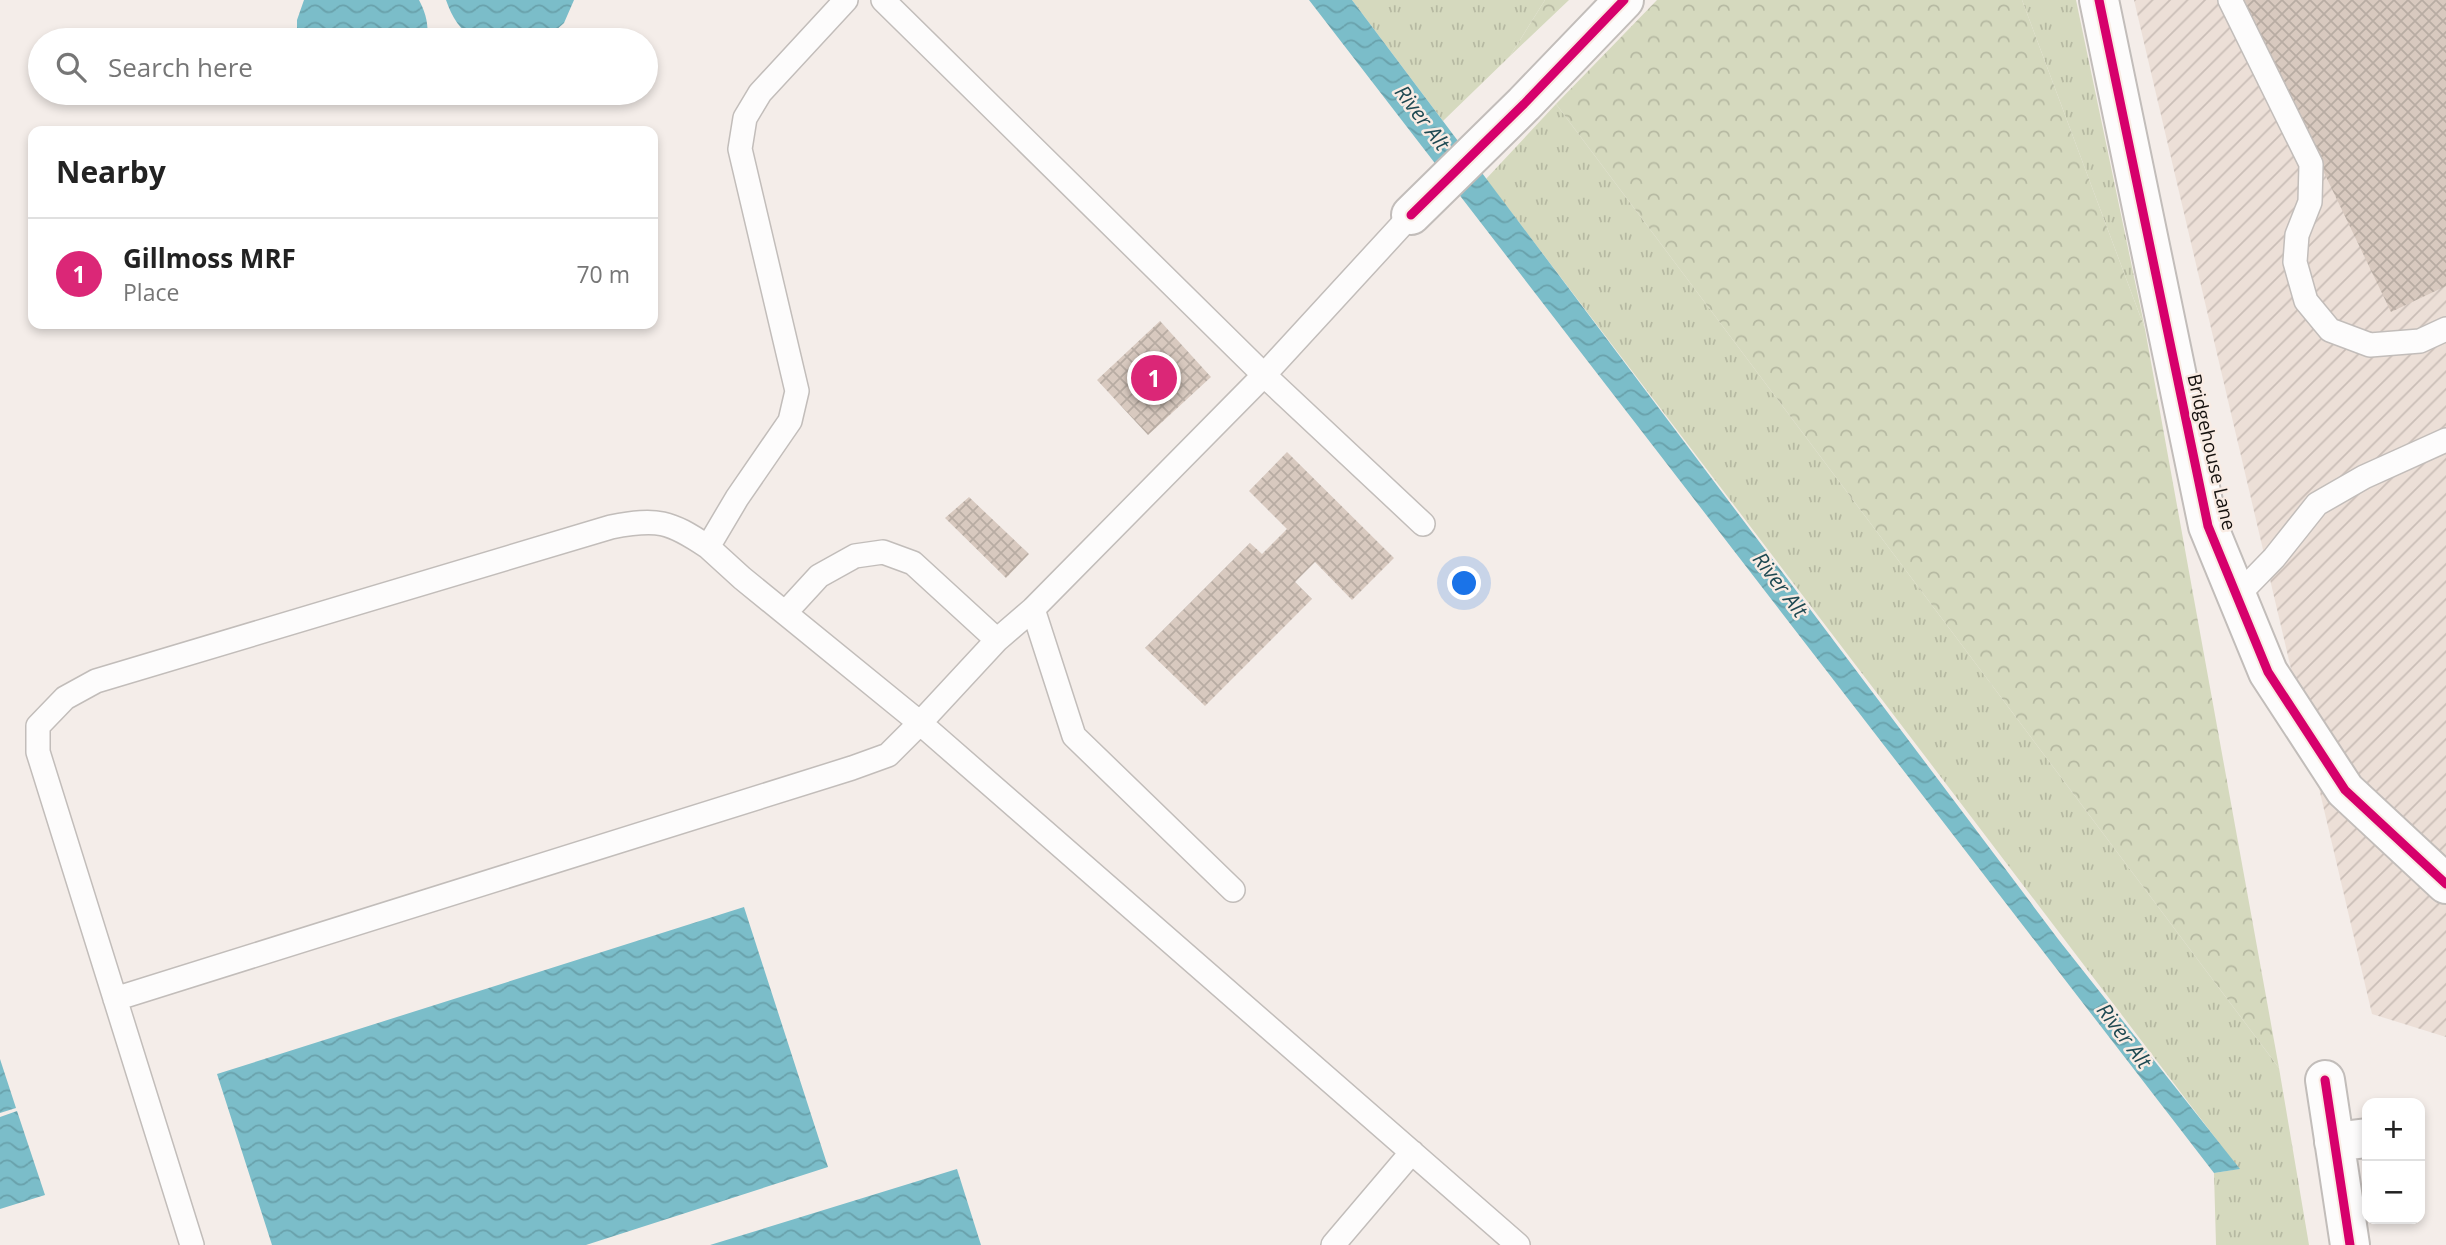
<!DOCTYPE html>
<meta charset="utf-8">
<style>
:root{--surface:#fff;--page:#f2f2f2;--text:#222;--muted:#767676;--line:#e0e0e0;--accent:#db2777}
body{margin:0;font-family:"Open Sans",sans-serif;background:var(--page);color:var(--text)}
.controls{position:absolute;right:21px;bottom:21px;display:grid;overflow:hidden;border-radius:14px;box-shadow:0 4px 10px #0003}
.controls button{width:63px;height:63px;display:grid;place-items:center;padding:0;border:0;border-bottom:2px solid var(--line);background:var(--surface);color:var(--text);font:35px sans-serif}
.you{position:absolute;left:1465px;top:584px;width:24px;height:24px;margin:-18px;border:5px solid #fff;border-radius:50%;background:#1a73e8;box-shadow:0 0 0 10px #1a73e833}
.badge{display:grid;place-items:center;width:46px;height:46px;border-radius:50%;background:var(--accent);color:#fff;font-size:23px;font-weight:700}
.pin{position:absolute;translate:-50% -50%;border:4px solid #fff;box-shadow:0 2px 7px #0006}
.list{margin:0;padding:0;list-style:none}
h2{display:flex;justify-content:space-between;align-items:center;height:91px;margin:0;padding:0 28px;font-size:30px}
h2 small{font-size:23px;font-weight:400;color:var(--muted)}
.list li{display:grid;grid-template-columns:46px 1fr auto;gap:21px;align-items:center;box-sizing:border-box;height:112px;padding:0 28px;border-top:2px solid var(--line)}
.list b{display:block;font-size:26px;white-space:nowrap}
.list p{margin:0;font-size:23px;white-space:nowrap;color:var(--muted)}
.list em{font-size:23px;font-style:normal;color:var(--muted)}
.icon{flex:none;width:38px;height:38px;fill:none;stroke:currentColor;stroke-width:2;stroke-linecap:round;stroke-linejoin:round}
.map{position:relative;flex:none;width:2446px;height:1245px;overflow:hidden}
.search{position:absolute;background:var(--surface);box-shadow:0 4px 10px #0003;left:28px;top:28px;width:630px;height:77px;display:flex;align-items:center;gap:18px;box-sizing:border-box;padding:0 24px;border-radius:38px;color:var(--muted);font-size:26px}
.panel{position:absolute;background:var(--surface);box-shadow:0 4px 10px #0003;left:28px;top:126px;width:630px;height:203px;border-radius:14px}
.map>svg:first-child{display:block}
.industrial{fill:url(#industrial-furrows)}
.grass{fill:url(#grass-tufts)}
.forest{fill:url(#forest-crowns)}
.water{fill:url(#water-waves)}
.building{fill:url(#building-cross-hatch)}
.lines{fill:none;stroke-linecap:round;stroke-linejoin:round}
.service-casing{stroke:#c2bdba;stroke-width:26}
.minor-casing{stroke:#c2bdba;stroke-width:42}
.tertiary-casing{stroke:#c2bdba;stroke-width:42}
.service{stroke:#fdfcfc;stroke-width:23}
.minor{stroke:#fdfcfc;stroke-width:38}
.tertiary{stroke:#fdfcfc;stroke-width:38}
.cycleway-casing{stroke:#f9ece4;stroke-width:13}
.cycleway{stroke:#d6006c;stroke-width:9}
.labels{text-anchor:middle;stroke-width:5;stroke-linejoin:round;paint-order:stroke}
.street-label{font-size:19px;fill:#15110e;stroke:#f9ece4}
.water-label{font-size:21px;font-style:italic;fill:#1e4952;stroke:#f9ece4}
</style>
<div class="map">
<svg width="2446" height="1245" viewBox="0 0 2446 1245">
<defs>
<pattern id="industrial-furrows" width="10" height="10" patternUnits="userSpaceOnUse" patternTransform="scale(1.75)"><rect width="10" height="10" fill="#ecdfd7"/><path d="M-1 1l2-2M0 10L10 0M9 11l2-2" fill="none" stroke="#cabeb7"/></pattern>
<pattern id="grass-tufts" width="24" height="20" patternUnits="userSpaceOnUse" patternTransform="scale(1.75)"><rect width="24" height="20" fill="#d5d9be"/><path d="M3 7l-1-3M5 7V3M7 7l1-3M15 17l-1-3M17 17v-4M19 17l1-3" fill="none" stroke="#b6b9a2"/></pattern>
<pattern id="forest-crowns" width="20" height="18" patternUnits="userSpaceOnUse" patternTransform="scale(1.75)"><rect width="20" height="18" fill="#d5d9be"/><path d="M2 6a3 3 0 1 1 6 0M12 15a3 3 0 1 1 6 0" fill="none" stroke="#b6b9a2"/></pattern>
<pattern id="water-waves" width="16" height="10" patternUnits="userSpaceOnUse" patternTransform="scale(1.75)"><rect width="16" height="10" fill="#7bbdc9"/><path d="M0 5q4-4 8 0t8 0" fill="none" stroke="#69a1ab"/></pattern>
<pattern id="building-cross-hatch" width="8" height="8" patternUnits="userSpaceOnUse" patternTransform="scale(1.75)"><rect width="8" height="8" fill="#d8c9bf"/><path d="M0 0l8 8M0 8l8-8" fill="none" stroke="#b8aca3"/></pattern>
</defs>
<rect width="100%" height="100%" fill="#f4ede9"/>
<path class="industrial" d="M2134,0H2446V1037L2372,1014Z"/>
<path class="grass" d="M1352,0H1545L1510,56L1443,121Z
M2022,0H2076L2145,329Z
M1556,104L2279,1068L2309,1245H2216L2214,1173L2239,1169L1486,179Z"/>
<path class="forest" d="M1545,0H1569L1510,56Z
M1657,0H2022L2145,329L2279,1068L1556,104Z"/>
<path class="water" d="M304,0H419C426,13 429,26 427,40H297V20Z
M446,0H574L564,23L545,40H476C460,31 452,17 446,0Z
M1309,0H1352L2058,939L2240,1169L2214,1173Z
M744,907L828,1167L586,1245H272L217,1074Z
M0,1059L16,1108L0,1113Z
M17,1111L45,1195L0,1209V1117Z
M957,1169L981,1245H710Z"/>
<path class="building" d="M2241,0H2446V286L2391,312Z
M1160,321L1211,377L1148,435L1097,380Z
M1287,452L1394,558L1352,600L1315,562L1295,582L1312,599L1205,706L1145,648L1250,543L1262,554L1287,529L1249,491Z
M969,497L1029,554L1006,578L945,518Z"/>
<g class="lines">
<defs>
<path id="service" d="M846,0L760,93L745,118L740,149L797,391L790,421L737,498L708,547L742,578L920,723L997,640L1033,609L1264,375L1411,215
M883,0L1264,375L1423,524
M2230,0L2311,164L2310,202L2297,235L2295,262L2306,301L2330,330L2370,345L2420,341L2446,329
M2237,596L2274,558L2317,504L2364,477L2446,440
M1033,609L1074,736L1233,890
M785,613L819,576L855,556L883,552L913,563L997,640
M115,999L852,768L888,755L920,723L1518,1245
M192,1245L38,752V726L65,698L96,681L611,527C658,518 669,521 708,547
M1333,1245L1412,1152"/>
<path id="minor" d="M1411,215L1524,104L1624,0
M2325,1080L2350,1245
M2334,1142L2367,1138"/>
<path id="tertiary" d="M2099,0L2208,526L2268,672L2345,790L2446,884"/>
</defs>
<use href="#service" class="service-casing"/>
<use href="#minor" class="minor-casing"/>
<use href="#tertiary" class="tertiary-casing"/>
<use href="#service" class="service"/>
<use href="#minor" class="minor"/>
<use href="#tertiary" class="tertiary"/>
<defs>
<path id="cycleway" d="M2099,0L2208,526L2268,672L2345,790L2446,884
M1411,215L1524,104L1624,0
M2325,1080L2350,1245"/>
</defs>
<use href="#cycleway" class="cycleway-casing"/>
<use href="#cycleway" class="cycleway"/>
</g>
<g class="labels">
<g class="street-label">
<text transform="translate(2212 452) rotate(77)" y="7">Bridgehouse Lane</text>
</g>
<g class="water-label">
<text transform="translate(1422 118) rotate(53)" y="7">River Alt</text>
<text transform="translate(1780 585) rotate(53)" y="7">River Alt</text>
<text transform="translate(2124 1036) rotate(53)" y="7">River Alt</text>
</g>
</g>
</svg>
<div class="controls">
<button>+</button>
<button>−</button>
</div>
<div class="you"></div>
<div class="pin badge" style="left:1154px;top:378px">1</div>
<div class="search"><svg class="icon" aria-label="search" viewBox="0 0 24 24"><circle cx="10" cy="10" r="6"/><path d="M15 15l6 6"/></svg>Search here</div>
<section class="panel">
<h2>Nearby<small></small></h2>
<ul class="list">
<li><span class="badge">1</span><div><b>Gillmoss MRF</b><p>Place</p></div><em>70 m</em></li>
</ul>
</section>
</div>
